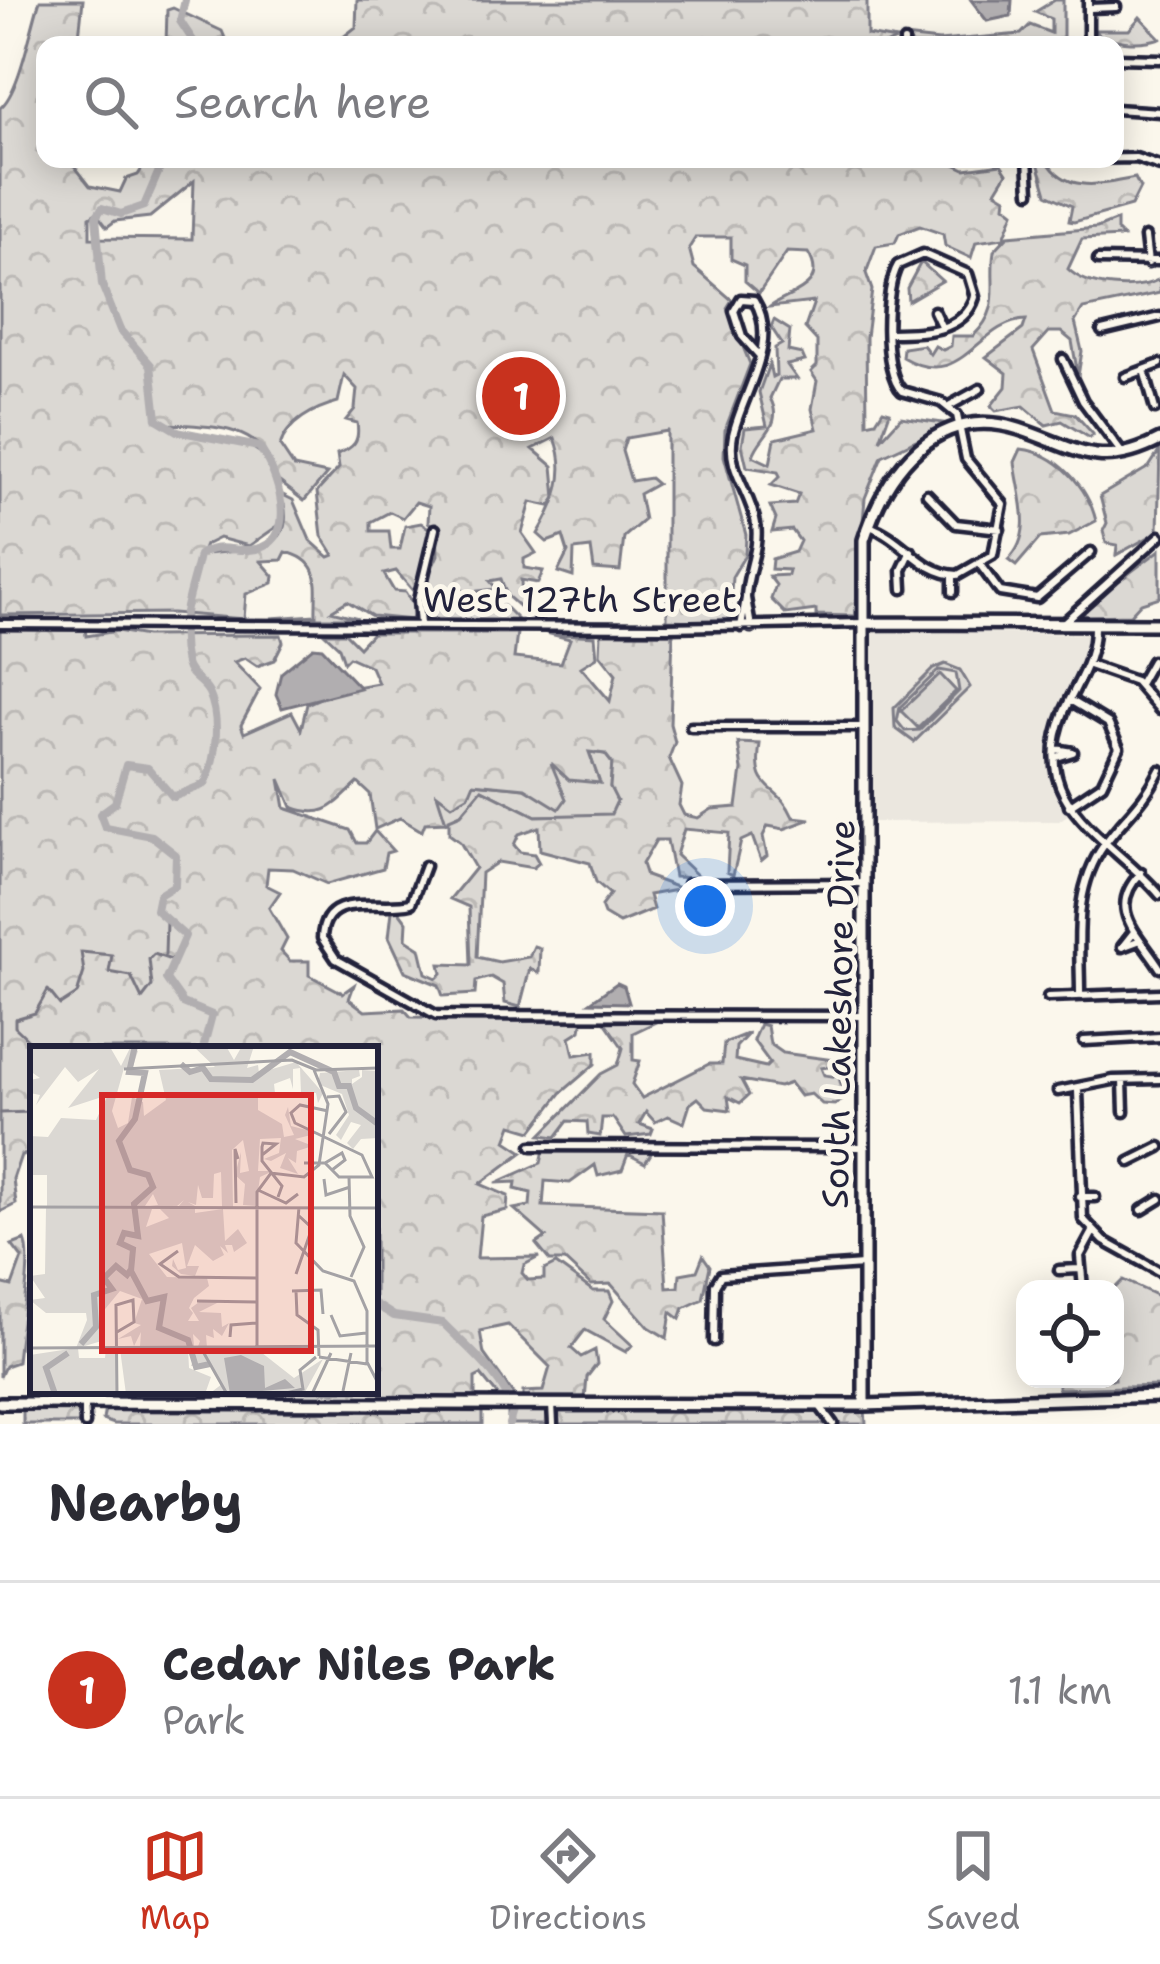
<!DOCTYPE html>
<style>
:root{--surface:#fff;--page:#f7f7f7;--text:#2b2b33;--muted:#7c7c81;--line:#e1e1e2;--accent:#c8321e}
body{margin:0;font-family:"Shantell Sans",sans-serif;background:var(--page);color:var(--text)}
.controls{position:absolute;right:36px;bottom:36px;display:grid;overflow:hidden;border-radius:24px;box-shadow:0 6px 30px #0003}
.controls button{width:108px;height:108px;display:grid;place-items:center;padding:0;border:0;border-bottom:3px solid var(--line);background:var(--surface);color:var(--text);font:60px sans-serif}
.you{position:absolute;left:705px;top:906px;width:42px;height:42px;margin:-30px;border:9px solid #fff;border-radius:50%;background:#1a73e8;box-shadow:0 0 0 18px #1a73e833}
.badge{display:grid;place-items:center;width:78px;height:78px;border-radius:50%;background:var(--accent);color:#fff;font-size:39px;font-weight:700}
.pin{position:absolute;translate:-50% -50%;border:6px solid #fff;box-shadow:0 3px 12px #0006}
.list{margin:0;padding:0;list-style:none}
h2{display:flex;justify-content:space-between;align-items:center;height:156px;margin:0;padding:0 48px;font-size:51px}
h2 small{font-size:39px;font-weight:400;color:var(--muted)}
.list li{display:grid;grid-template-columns:78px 1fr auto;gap:36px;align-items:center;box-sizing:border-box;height:216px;padding:0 48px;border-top:3px solid var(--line)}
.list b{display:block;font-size:45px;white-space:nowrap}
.list p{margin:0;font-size:39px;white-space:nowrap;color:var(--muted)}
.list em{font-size:39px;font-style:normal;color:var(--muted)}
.icon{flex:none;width:66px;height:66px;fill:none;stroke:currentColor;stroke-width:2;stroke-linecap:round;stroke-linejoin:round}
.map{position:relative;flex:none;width:1160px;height:1424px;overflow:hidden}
.search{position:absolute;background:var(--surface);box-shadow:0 6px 30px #0003;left:36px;right:36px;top:36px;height:132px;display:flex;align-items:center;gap:30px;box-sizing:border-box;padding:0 42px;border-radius:24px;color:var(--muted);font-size:45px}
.sheet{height:372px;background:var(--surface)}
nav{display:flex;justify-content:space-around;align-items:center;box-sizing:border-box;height:168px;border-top:3px solid var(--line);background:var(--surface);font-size:33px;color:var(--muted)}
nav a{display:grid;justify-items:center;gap:6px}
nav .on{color:var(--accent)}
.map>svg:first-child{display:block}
.built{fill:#ebe7df}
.grass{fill:#dbd8d3;stroke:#7e7d87;stroke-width:3;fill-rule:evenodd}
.forest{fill:url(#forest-crowns);stroke:#7e7d87;stroke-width:3;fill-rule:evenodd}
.water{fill:#b1aeb0;stroke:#787681;stroke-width:3}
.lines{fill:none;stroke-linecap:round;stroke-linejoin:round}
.stream{stroke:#787681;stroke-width:3}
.river{stroke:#b1aeb0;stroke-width:8}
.minor-casing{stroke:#22223b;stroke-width:15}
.tertiary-casing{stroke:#22223b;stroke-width:18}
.minor{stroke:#fbf7ec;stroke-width:6}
.tertiary{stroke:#fbf7ec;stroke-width:9}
.labels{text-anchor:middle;stroke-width:10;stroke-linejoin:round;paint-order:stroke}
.street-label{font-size:36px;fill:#22223b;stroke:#fbf7ec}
.inset-river{fill:none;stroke:#b1aeb0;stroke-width:6}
.inset-road{fill:none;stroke:#a4a2a5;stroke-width:3}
.view{fill:#d62828;fill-opacity:0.15;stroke:#d62828;stroke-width:6}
.inset-edge{fill:none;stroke:#22223b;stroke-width:6}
</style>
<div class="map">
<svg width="1160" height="1424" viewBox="0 0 1160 1424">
<defs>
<pattern id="forest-crowns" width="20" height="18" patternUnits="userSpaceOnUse" patternTransform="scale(3)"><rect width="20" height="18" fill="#dbd8d3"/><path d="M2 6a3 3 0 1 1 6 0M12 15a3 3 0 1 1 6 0" fill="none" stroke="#bcb9b6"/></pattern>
</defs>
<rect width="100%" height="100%" fill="#fbf7ec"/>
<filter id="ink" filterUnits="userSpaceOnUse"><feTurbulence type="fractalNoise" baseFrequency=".00833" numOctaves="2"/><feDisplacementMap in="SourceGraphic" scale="24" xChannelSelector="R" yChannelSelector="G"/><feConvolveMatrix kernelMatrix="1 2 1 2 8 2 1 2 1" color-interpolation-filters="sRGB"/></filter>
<g filter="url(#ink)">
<path class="built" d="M869,632L1088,634L1085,658L1052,736V771L1069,814L1059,821L870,822Z"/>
<path class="grass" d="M945,664L960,670L970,687L914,742L895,728L894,708L933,669ZM939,670L956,673L959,691L920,730L905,731L897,721L900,707Z
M940,674L956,691L918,728L901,711Z
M589,752L605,754L612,763L610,787L618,801L611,815L536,816L482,789L461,814L446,822L435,792L473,783L525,788L545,756L599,782Z"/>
<path class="forest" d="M40,0H83L78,45H45V159H69L90,186L120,192L126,179L138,175L148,159H944L965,169L1001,164L1007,173L996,191L1006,197L1005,205L1014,212L1004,238L976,242L971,258L945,246L943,234L920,226L899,234L895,243L876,246L866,273L872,290L866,337L867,423L876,421L883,410L890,412L880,440L901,417L950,424L882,456L865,498L855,616L816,615V610L786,614L771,599L776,585L769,576L788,575L789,570L771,569L772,559L795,552L800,541L792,530L772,532L776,519L770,506L795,504L799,494L771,485L780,476L778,472L747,467L742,445L745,428L767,426L759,392L769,364L772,377L776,375L775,348L782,344L771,327L774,320L790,330L788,351L802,354L805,361L787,365L797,379H779L770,398C785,426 759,435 753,456L770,464L775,439L817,429L812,409L817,381L811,372L817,366V341L805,328L814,302L770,307C786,294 830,288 808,253L787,252L759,293L745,281V265L731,259V237H696L689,248L694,267L732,300L727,308L750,364L725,430L724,456L746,535L745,555L732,577L729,622L667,620V431L626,438L622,451L631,481L650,478L657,484L639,494L644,520L624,537L620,571L594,569L591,548L574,550L573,577L558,572L568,552L563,536L547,542L538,534C556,504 569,473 555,438L533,449L553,466L556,498L550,506L531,502L522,533L536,553L524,559V568L543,571L538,583L521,580L522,609L507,596L501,579L490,581L497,589L478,591L484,606H504L522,624L424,620L441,605L465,609L467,596L459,585L432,596L422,590L438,555L437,528L428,522L429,506L416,502L403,518L390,512L371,522V531H389L391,549H400L405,526L421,523L432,530L414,592L396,571L384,574L394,591L405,592L415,608L412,620L372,616L347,601L331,611L358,618H271L316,615C315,587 324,561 286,552L282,560L261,561L274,576L273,583L246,594L244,619L172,613L0,615V108C19,94 31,27 40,0ZM194,181L192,239L90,238V217L96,213L107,227L115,221L150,217ZM344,375L357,389L355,409L346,420L357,423C360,441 354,448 337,454L339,468L317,492L322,536L334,555L329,557L310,540L293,500L281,494L277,480L304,501L327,474L294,467L280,446C287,422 315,408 338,402ZM165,424C201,426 248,423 269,458L245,443L202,438ZM284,504C296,559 234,548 201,555L205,545L219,538L249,546L282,523Z
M357,0H867V35L896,40L885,45H333L356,27Z
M1055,0H1063V45H913L904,37L939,41L1021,34L1030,25L1051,33V19L1035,12Z
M173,8L222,31L228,45H166L167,10Z
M1140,17L1160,38C1140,45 1109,43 1092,30H1129Z
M1037,159H1046C1066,195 1102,184 1135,178L1140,188L1131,206L1074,222L1069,221L1072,206L1047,194Z
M1117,220V231L1123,237L1082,239L1068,269C1087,288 1136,292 1160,279V293L1083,309L1075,322L1082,351L1078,376L1072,341L1061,332H1049L1033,350L1055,410L1075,414L1093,434L1090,438L1062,421L1046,425L1024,406L996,411L991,406L1006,387L1007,373L986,357L1023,329L1026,320C976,322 963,393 902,357L903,348L923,345L930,354L935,346L943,350L951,346L952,336H973C1003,308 989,286 994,251L1008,236L1097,228Z
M921,262L942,281L908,301L907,288Z
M1021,449C1058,453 1088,487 1096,521L1069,535L1040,538L1016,566L1008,560C1036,533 1018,493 1015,462Z
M1160,450L1158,532L1116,555L1117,545L1106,543L1103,531L1107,523L1100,496L1149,467Z
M1160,550V597L1141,603L1130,615L1086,616L1080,610Z
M0,628H85L86,636L117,631L146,636L281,635L283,642L274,660L257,666L245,658L234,662L260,689L241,725L244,733L292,712L301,729L307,704L338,690L378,683L371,667L349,657L344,662L339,647L324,633H345L359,647L372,633H517L514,658L561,663L570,639L546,633L595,636L597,657L581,667L610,701L616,674L600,654L601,633H673L670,724L675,742L669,758L682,786L679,805L684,815L698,818L712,809L737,807L742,770L738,743L760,744C752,795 777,780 793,817L811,819L784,829L768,826L763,836L767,856L761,861L752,836L741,841L733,875L727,872L729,833L684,829L676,855L700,878L674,877L667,840H656L642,864L646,876L682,889L649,895L653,909L619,923L604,914L601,906L610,894L596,882L590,863L540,850L539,827L519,834L514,845L520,852L534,854L539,863L533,868L498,862L481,873L477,957L499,962L529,957L534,946L540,948L539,973L530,968L520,1007L505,1003L503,984L491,977L476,981L475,994L443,996L439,985L405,971L389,937L392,911L398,910L407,922L406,939L420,948L426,973L437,978L442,973L440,964L471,965L469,907L450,899L475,868L460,842L449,834V819L461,814L482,789L536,816L611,814L617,801L610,787L612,763L605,754L589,752L600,783L569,780L551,763L566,799L559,809L525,788L474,783L469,795L452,805L437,794L446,822L425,823L422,831L400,818L375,829L370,794L358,783C334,805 325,820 292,807L280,779L285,808L350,830L357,843H366L375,831L393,851L386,853L383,868L327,884L293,869L268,868L266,885L280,892L269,908L287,939L281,951L290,961H309V975L343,993L354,985L349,999L365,1011L404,1009L411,1017L583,1019L581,1030L570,1037L574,1055L595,1052V1064L561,1093L532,1131L512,1125L506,1141L523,1152L480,1184L508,1196L507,1210L481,1216L477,1258L539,1257L524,1265L522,1273L528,1280L544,1279V1270L556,1264L593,1291H609L613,1301L604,1319L632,1345L626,1352L585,1330L571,1348L581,1357L595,1350L597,1364L587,1377L585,1399L523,1398V1392L543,1391L550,1367L508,1325L480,1331L484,1354L515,1397L498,1396L481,1375L475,1378V1399L215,1396L217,1391H375V1049H33L32,1154L21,1155L13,1179L16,1204L0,1212Z
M658,1021L633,1033V1060L640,1061L632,1084L642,1098L709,1064H722L724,1043L749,1033L736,1047L735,1060L766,1067L770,1063L753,1040L760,1024L767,1026L770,1044L783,1053L856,1063L821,1068L824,1075L839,1077L844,1098L835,1105L822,1104L811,1094L800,1096L790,1083L779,1087L741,1080L749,1095L740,1103L728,1097L730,1110L707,1107L698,1098L690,1104L684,1123L668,1116L655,1122L646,1112L639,1124L653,1129L651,1134L626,1137L613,1118H602L600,1136L588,1134L587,1122L568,1121L556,1137L541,1135L601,1074L618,1065L623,1048L605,1022Z
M654,1149L645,1163L628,1154L622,1170L598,1176L595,1165L570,1183L545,1181L543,1206L662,1210L667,1288L679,1287L680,1274L697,1271L703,1256L710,1266L703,1299L684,1308L680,1319L671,1312L667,1338L649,1327L611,1284L591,1285L565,1261H550L536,1244L546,1237L514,1209L530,1206L531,1193L515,1189L516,1182L496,1183L541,1163L544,1150Z
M25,1240C34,1260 19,1332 17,1362L5,1366L0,1377V1259V1283L12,1286L22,1258L12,1245Z
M1123,1280L1160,1297V1386L1058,1389V1379H1115L1114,1289Z
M23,1405L83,1407V1424H23Z
M508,1406L865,1409L866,1424H508Z
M105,1408L482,1410V1424H114L103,1420Z"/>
<path class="water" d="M971,0H1012L1011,16L987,21Z
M313,647L322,648L360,688L282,708L276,694L281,673Z
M617,983L624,986L629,1003L590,1002Z"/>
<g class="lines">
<path class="stream" d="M165,955L166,921
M38,1049L15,1027V1019L35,1013L48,990L60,1005L77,994L84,972L81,952L112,955L109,972L131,976L142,999L152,986L149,959L154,954L171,960
M0,1113L33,1112"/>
<path class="river" d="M185,0L180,21L196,45
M164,159L144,206L121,214L102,208L96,217L102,285L120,330L151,365L157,419L177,431L259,447C277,471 301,539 256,549C235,554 220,541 199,555C191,594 176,621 186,664C189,677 203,681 209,693C221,719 216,759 205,784L173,797L148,768L126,765L115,803L100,814L105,827L152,836L176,855L175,885L159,895L156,910L185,936L166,979L183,1003L212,1015L203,1049
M375,1304L394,1316L443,1323C467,1348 503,1375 513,1411L509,1424"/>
<defs>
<path id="minor" d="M1088,0V45
M1090,8L1116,7
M904,42V45
M1115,58L1160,59
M1115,109L1160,112
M1028,159L1030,192
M1078,159L1136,158L1160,166
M1145,237L1148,263
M1098,260L1160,261
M934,311L942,328
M1102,331L1160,317
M1063,359L1083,401L1121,452
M1144,370L1155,409
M1125,377L1160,364
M949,406L980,389
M927,494L956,524L1000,529
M869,526C904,538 921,574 958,575L993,555L1003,504L966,459L957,415L941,402L902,391C882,372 884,288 898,265L923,254L968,274L975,297C964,333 921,333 890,333
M981,566L1000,592L1037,598L1091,552
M953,575V592
M903,589L902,570L911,551
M746,598C746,573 760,550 756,524C751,492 726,470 733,435C742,393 781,343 754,300L741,299L734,311L742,336L759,355
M0,624L667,627L864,623
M1062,624L1160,536
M1094,624C1095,660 1078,680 1064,712C1025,805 1112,838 1160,895
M420,625L418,600L435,529
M741,627L746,598L751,627
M1089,665L1135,681L1160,710
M1139,684L1152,661
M691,727H862
M1056,749L1073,752L1057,757
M1069,806L1102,784L1119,748L1108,723L1070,700
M425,866L411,903C379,911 324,889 322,938L336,959L436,1015L865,1016
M1141,873C1105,910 1139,934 1160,968
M688,884L863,883
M1133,933L1122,947L1138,941
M1080,993C1080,941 1072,890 1104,845C1125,815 1141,808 1160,770
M1048,997L1160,993
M1084,1041L1160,1037
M1123,1080L1124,1112
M1058,1091L1113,1080L1160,1079
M1078,1091L1083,1219L1104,1241L1160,1272
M532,1146L863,1147
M1130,1162L1160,1147
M1080,1197H1095
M1142,1210L1160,1199
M1059,1270L1079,1269
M1083,1288L1080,1256L1093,1232
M714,1341L715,1285L721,1275L863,1265
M84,1391L85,1424
M552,1404L553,1424
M819,1405L833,1424"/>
<path id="tertiary" d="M864,623L1160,624
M0,1403L864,1405L1160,1396
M864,1405V540C886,471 936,403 1019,429C1077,448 1098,472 1160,440"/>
</defs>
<use href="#minor" class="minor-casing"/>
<use href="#tertiary" class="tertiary-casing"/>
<use href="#minor" class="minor"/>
<use href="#tertiary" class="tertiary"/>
</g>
</g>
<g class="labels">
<g class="street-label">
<text x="580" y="612">West 127th Street</text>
<text transform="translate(838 1014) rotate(-89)" y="13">South Lakeshore Drive</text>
</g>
</g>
<g transform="translate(30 1046)">
<rect width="348" height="348" fill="#fbf7ec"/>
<path d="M101,0L108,5L103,20L94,22L82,65L88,82L98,77L102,51L113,56L114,70L136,54L129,24L185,21L163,0H196L204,14L212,0H224L217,22L228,19L229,27L266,16L293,47L288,57L286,47H271L270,22L263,23V43L260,32L244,38L245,47L228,49V64L252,78L254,91L264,89L255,69L258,61L261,80L289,87L265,93L283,100L267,105L266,117L258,112L268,128L250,122L256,107L241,115L234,113L249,107L251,92L230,93L228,125H243L230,131L226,160L213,159L215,138L205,129L211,106L210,127L219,125L213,94L202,104L203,161H192L191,126L184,128L183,152H172L168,139L166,159L158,156L165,160V167L193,163L195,195L208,183L217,197L204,206L202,199H195L198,207L190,200L194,209L183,215L165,199L157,220H169L165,230L151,228L142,220L143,213L148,224L156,222L152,197L119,208L137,231L177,232L179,240L164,252L159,262L163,267L158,275H169L161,262L169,256H189L169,266L191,267L192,281L199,277L192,290L183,283L184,292L176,289L177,302L227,303L264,332L293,313L275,346L179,348L192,338L181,320H161L170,295L163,288L164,300L135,302L158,303L159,322L181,331L175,348H96L90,303L130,302L110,300L111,286L104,300L101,290L88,293L111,279L104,277L112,253L90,245L71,268L75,294L48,302L49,312H75L76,302H86L87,348H0V309L46,302L57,274L56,267H16L0,254L15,252L0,230L15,228L16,162L122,163L116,181L139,172L130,163L164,162L148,161L154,154L146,161L120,160L128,159L123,148L115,160H17V129H0V90L18,91L31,72L66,74L78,49L38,62L69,23L48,36L35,21L6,59L10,49L0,47V34L10,32L0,25V2L80,1L91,20ZM329,24L330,30L322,33V38L332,31V24L348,25V75L330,69L348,78V92L331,93L323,103L317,97L331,79L321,76L311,94L306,89L319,69L312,48L288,38L290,27Z" fill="#dbd8d3"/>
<path d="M211,309L234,320L235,342L255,333L265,342L200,348L194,312Z" fill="#b1aeb0"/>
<path class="inset-river" d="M105,0L99,26L115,27L105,73L89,95L100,124L118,129L123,141L104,158L108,190L94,187L90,197L103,203L101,225L117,255L134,251L129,282L158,294L166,321L180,318M151,18L160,26L173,22L181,33L222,34L260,6L304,26L309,40H319L326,62L348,78M51,298L66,281L64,249L82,243L74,232L86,220L97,229L102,222M25,348L16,322L38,307"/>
<path class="inset-road" d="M94,23L262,14L286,24L348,22M297,51L309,50L316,66L299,88M232,109L246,98L233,97L232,101V115L252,140L248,151M274,117H295L309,131H342L332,109L265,77L261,67L270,59L298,65M295,117L312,107L315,114L302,124M319,131L320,170L334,201L321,231M294,133L296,149L320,141M228,144L256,157L268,148M206,157L205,103L208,113M0,161L348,162M269,161L266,197L293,225L324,235L337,265V316L348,337M148,205L130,218L149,231L227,232M266,228L282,182L268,169M262,245L291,244L293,268M266,245L267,269L288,284L289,310M167,255L227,256M301,269L310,290L336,287M87,286L104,276L103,254L86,259L87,348M200,291L201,279L227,277M0,302L348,300M171,302L197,348M227,302V146L241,127L274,131L289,119L298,58L284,24M289,311L337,318M313,345L321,307M252,348L273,343L270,324L286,311M282,348L301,307"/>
<path class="view" d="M72,49H281V305H72Z"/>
<rect width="348" height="348" class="inset-edge"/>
</g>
</svg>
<div class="controls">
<button><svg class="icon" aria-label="locate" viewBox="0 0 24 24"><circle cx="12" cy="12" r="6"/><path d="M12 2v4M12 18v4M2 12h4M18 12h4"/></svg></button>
</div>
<div class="you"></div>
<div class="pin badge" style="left:521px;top:396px">1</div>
<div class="search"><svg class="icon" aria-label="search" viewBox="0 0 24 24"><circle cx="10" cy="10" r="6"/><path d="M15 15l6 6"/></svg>Search here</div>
</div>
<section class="sheet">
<h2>Nearby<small></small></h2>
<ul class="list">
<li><span class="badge">1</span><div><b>Cedar Niles Park</b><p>Park</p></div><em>1.1 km</em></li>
</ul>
</section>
<nav>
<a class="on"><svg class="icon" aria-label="map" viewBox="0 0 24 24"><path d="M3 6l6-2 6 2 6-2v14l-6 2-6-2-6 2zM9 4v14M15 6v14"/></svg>Map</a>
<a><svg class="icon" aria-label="directions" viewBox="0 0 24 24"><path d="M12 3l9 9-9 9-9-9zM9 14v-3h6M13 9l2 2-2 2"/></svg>Directions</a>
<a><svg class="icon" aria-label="saved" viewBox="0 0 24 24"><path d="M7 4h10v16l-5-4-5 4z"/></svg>Saved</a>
</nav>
